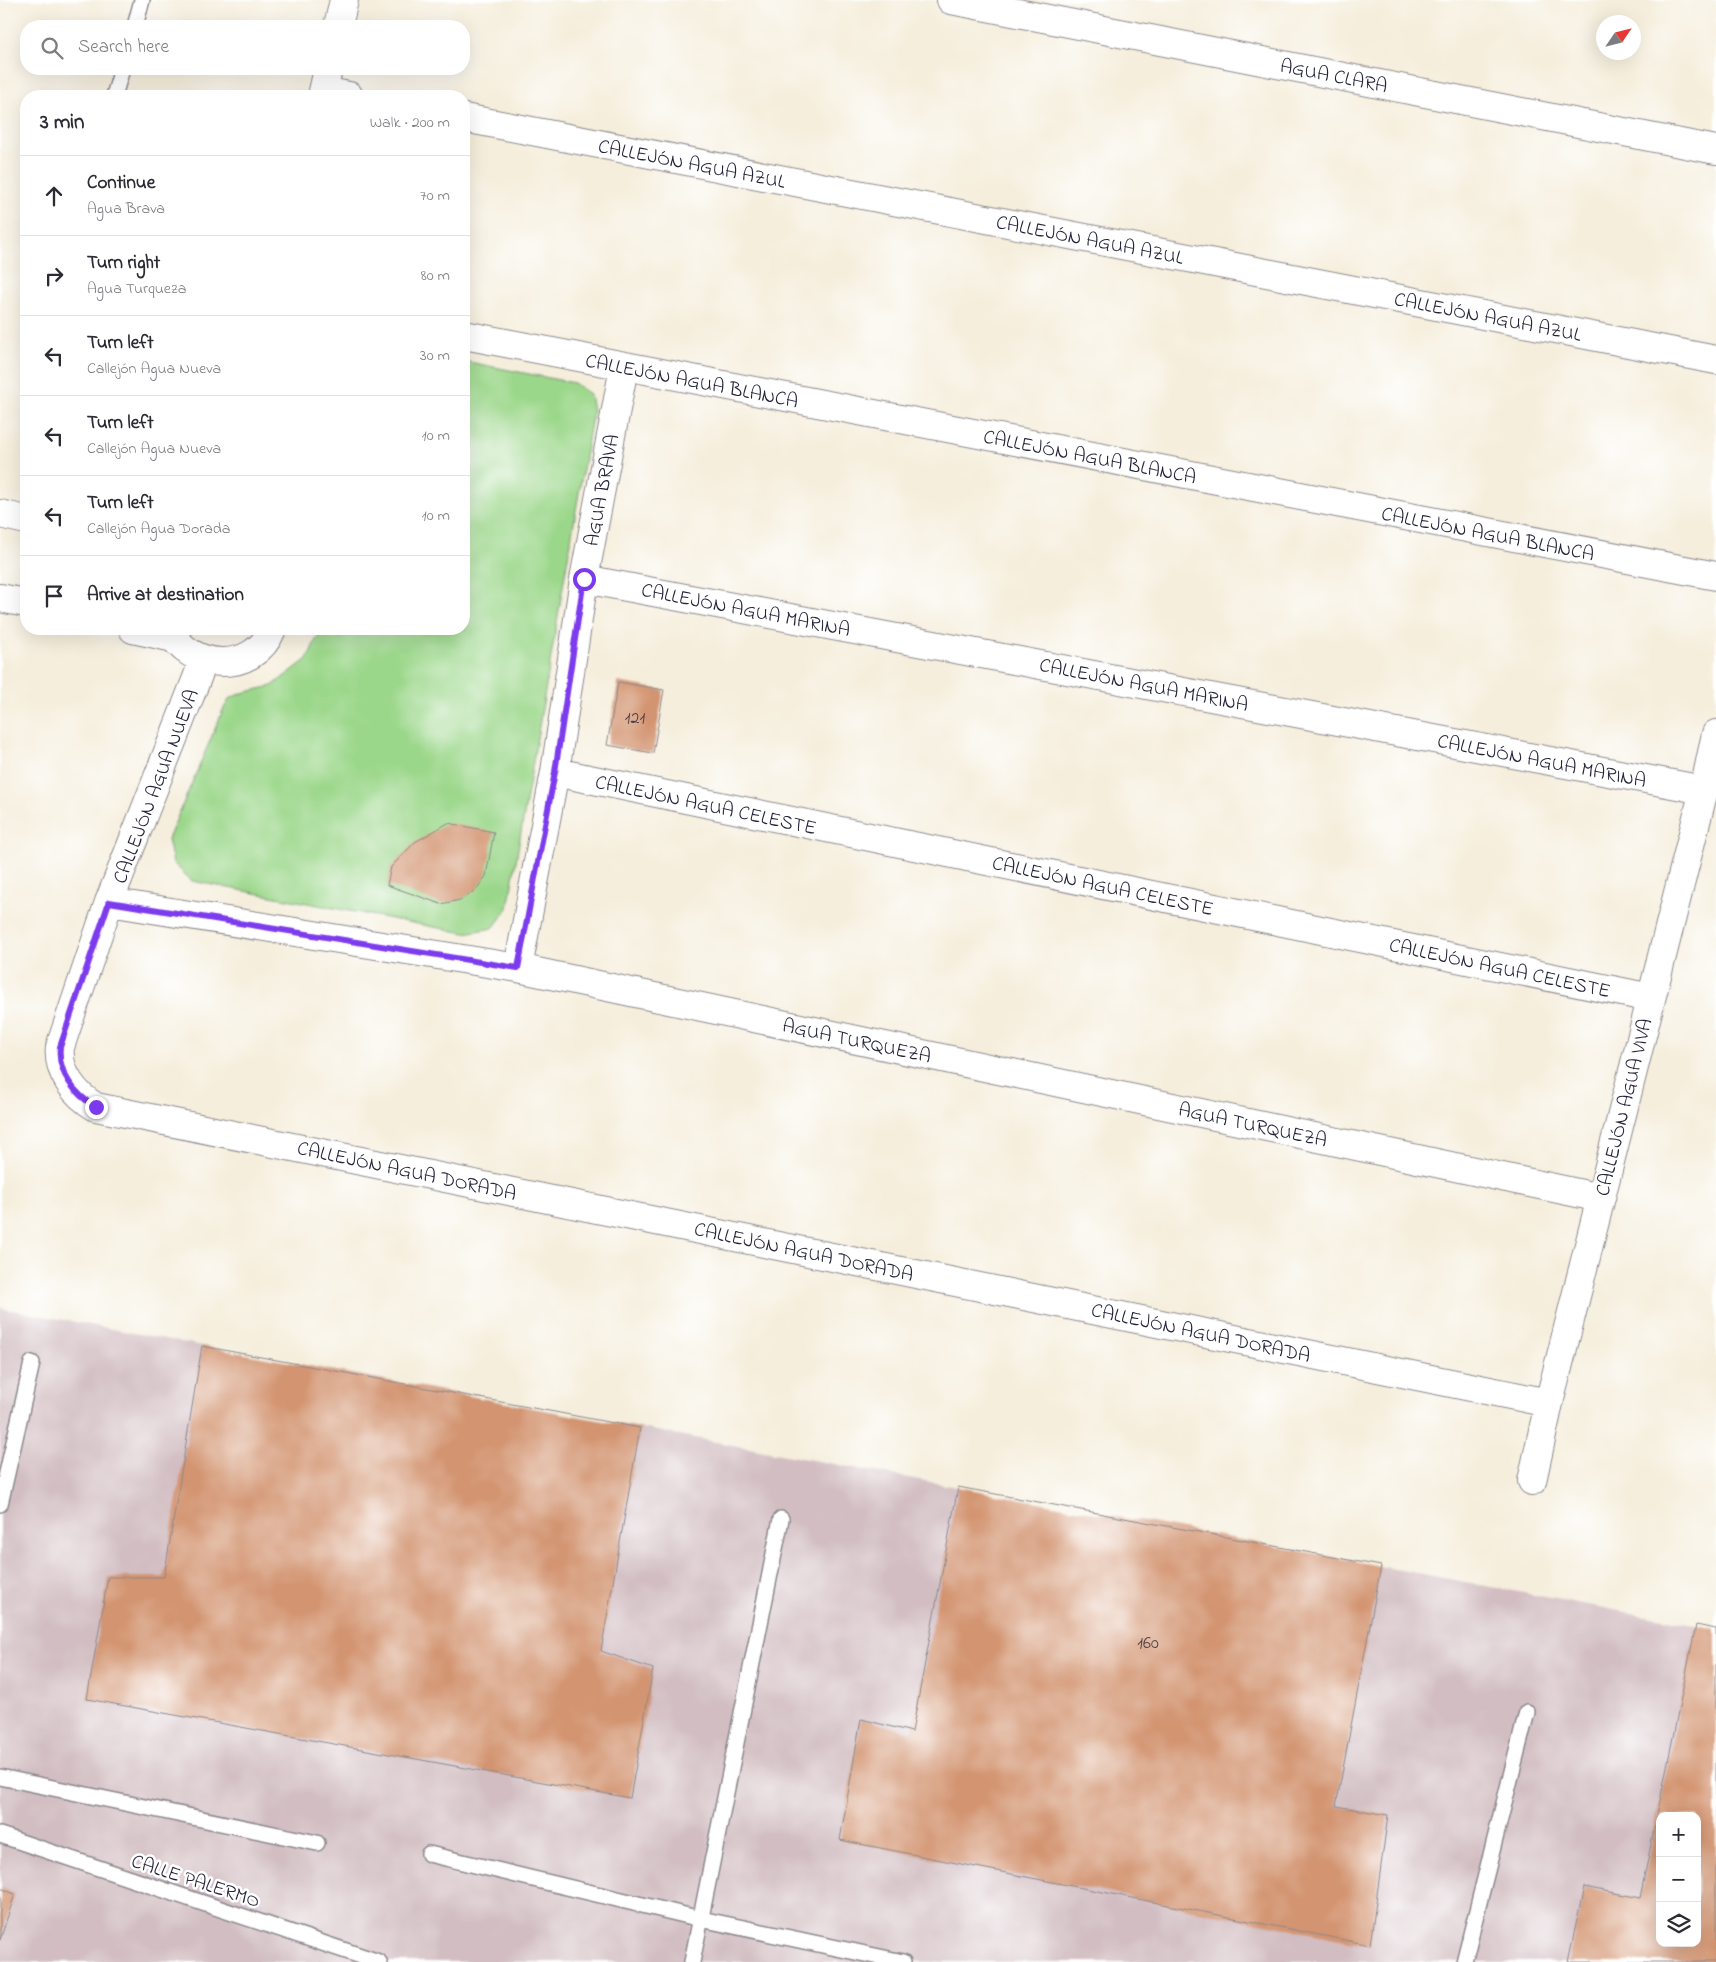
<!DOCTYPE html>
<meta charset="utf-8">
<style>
:root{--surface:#fff;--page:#f7f7f7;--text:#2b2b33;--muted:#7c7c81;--line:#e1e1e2}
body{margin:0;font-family:"Indie Flower",sans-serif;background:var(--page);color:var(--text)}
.controls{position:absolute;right:15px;bottom:15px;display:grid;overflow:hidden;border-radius:10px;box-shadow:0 5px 20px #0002}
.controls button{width:45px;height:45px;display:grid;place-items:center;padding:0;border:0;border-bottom:1px solid var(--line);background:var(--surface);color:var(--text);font:25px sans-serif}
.compass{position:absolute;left:1596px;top:15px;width:45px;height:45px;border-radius:50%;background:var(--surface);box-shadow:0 5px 20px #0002;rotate:55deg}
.stop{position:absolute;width:15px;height:15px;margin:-11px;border:4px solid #7c3aed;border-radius:50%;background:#fff}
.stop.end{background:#7c3aed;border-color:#fff;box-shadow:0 1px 5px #0008}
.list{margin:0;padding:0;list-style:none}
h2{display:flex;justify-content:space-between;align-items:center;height:65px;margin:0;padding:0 20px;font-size:21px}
h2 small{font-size:16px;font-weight:400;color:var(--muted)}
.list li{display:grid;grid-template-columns:32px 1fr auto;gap:15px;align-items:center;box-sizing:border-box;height:80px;padding:0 20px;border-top:1px solid var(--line)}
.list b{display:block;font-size:19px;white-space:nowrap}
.list p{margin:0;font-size:16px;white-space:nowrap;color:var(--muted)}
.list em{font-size:16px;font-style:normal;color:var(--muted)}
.icon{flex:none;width:28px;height:28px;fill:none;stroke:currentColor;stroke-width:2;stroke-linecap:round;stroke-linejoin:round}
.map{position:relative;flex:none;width:1716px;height:1962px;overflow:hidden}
.search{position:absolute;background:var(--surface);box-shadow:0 5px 20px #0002;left:20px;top:20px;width:450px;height:55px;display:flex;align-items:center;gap:12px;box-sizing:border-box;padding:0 18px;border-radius:20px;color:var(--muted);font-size:19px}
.panel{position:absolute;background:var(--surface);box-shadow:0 5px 20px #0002;left:20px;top:90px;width:450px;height:545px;border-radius:20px}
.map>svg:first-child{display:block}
.industrial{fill:#d2bec2;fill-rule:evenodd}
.green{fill:#9bd78a;stroke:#5e7c62}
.building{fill:#d39471;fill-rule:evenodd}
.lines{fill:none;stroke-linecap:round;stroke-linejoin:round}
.lane-casing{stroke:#8c888c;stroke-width:18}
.street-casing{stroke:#8c888c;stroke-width:30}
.lane{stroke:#fff;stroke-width:15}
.street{stroke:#fff;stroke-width:28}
.route{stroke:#7c3aed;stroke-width:6}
.labels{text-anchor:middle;stroke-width:5;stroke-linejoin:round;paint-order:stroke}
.number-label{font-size:18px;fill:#4e3e48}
.street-label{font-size:20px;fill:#22223b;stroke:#fff}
</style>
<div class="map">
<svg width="1716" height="1962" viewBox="0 0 1716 1962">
<rect width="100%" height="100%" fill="#fff"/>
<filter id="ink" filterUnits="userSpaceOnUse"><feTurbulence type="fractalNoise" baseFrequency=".02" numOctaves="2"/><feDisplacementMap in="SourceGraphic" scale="10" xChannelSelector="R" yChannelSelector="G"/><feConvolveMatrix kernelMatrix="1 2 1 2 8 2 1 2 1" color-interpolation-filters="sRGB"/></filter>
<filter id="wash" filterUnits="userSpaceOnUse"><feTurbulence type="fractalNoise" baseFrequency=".0096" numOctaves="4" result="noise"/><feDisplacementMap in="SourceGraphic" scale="20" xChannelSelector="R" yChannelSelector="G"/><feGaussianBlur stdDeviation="1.12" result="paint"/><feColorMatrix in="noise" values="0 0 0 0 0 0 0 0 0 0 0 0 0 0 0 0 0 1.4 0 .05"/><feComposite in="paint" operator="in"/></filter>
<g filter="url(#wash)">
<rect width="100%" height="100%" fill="#f5eedc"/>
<path class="industrial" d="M0,1308L1716,1629V1962H0ZM1660,1816H1697V1943H1660Z"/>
<path class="green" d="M464,361L574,383L590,394L593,411L508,908L493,928L465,933L192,881L173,863L168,839L223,710L230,698L242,693L272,686L307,659L321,629H464Z"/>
<g id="blocks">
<path class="building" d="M618,682L664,690L653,753L607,745Z
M448,823L494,832L486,876L476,890L460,900L441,904L387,885L391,867L415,842Z
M202,1346L640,1428L601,1651L653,1669L630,1798L87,1699L108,1577H164Z
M958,1487L1381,1566L1336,1806L1388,1815L1370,1945L840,1840L861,1719L912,1732Z
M1696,1625L1716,1629V1962H1568L1584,1887L1640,1898ZM1660,1816H1697V1943H1660Z
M0,1888L15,1894L0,1940Z"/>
</g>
</g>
<g filter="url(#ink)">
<use href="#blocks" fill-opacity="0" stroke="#8c888c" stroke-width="1"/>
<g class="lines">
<defs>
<path id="lane" d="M135,26L142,0
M114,96L122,69
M0,1504L32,1363
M0,1777L317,1843
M0,1835L379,1962
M429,1854L701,1919L903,1962
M692,1962L781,1519
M1464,1962L1527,1712"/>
<path id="street" d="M951,0L1716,150
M338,26L344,0
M323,91L349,96
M322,96L328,69
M464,118L1716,360
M464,335L1716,576
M0,514L26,520
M584,579L1704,790
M0,598L26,603
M133,629L174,638
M169,629C189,671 254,675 272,629
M204,660L109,902L60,1047C57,1072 75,1095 96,1107L1549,1403
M555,772L1651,998
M109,902L518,968L1601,1198
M518,968L555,772L584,579L624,367
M1532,1481L1549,1403L1704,790L1716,734"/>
</defs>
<use href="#lane" class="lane-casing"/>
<use href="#street" class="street-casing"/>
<use href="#lane" class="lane"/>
<use href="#street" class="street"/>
</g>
</g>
<g class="lines" filter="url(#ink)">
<path class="route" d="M96,1107C75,1095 57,1072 60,1047L109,902L518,968L555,772L584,579"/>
</g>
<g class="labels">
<g class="number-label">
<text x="635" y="723">121</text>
<text x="1148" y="1648">160</text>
</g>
<g class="street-label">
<text transform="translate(1334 75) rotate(11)" y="7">AGUA CLARA</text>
<text transform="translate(692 163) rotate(11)" y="7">CALLEJÓN AGUA AZUL</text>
<text transform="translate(1090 239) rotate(11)" y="7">CALLEJÓN AGUA AZUL</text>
<text transform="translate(1488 316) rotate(11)" y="7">CALLEJÓN AGUA AZUL</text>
<text transform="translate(692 380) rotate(11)" y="7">CALLEJÓN AGUA BLANCA</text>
<text transform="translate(1090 456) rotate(11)" y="7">CALLEJÓN AGUA BLANCA</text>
<text transform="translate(601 490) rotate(-79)" y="7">AGUA BRAVA</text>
<text transform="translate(1488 533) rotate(11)" y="7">CALLEJÓN AGUA BLANCA</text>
<text transform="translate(746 609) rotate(11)" y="7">CALLEJÓN AGUA MARINA</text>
<text transform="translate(1144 684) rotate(11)" y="7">CALLEJÓN AGUA MARINA</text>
<text transform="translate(1542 760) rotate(11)" y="7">CALLEJÓN AGUA MARINA</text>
<text transform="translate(155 786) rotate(-69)" y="7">CALLEJÓN AGUA NUEVA</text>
<text transform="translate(706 804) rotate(12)" y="7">CALLEJÓN AGUA CELESTE</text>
<text transform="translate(1103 885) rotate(12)" y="7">CALLEJÓN AGUA CELESTE</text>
<text transform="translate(1500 967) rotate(12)" y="7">CALLEJÓN AGUA CELESTE</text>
<text transform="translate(857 1040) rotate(12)" y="7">AGUA TURQUEZA</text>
<text transform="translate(1623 1107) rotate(-76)" y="7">CALLEJÓN AGUA VIVA</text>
<text transform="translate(1253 1124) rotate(12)" y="7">AGUA TURQUEZA</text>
<text transform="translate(407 1170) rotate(12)" y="7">CALLEJÓN AGUA DORADA</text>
<text transform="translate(804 1251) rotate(12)" y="7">CALLEJÓN AGUA DORADA</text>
<text transform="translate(1201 1332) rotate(12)" y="7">CALLEJÓN AGUA DORADA</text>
<text transform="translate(196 1880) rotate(18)" y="7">CALLE PALERMO</text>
</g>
</g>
</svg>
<div class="controls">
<button>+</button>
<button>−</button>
<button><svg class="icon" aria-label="layers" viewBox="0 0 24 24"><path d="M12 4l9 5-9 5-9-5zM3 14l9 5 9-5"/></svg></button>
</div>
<svg class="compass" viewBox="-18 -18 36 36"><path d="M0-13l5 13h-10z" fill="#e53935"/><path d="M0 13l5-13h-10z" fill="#7c7c81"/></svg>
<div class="stop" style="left:584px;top:579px"></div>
<div class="stop end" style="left:96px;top:1107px"></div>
<div class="search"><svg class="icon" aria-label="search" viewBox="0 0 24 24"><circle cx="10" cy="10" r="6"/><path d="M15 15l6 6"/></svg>Search here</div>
<section class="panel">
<h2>3 min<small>Walk · 200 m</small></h2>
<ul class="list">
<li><svg class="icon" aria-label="ahead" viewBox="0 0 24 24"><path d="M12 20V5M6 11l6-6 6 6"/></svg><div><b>Continue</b><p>Agua Brava</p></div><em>70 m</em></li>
<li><svg class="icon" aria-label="right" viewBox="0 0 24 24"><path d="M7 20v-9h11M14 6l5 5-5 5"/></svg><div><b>Turn right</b><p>Agua Turqueza</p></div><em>80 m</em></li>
<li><svg class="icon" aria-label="left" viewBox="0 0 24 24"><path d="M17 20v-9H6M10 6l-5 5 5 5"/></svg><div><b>Turn left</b><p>Callejón Agua Nueva</p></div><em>30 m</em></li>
<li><svg class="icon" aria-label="left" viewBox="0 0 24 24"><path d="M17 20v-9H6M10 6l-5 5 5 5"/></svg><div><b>Turn left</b><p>Callejón Agua Nueva</p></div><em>10 m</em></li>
<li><svg class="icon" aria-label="left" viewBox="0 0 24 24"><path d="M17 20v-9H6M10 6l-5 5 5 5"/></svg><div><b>Turn left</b><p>Callejón Agua Dorada</p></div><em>10 m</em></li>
<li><svg class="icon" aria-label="arrive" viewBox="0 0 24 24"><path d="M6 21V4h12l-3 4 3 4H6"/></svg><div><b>Arrive at destination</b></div></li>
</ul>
</section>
</div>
